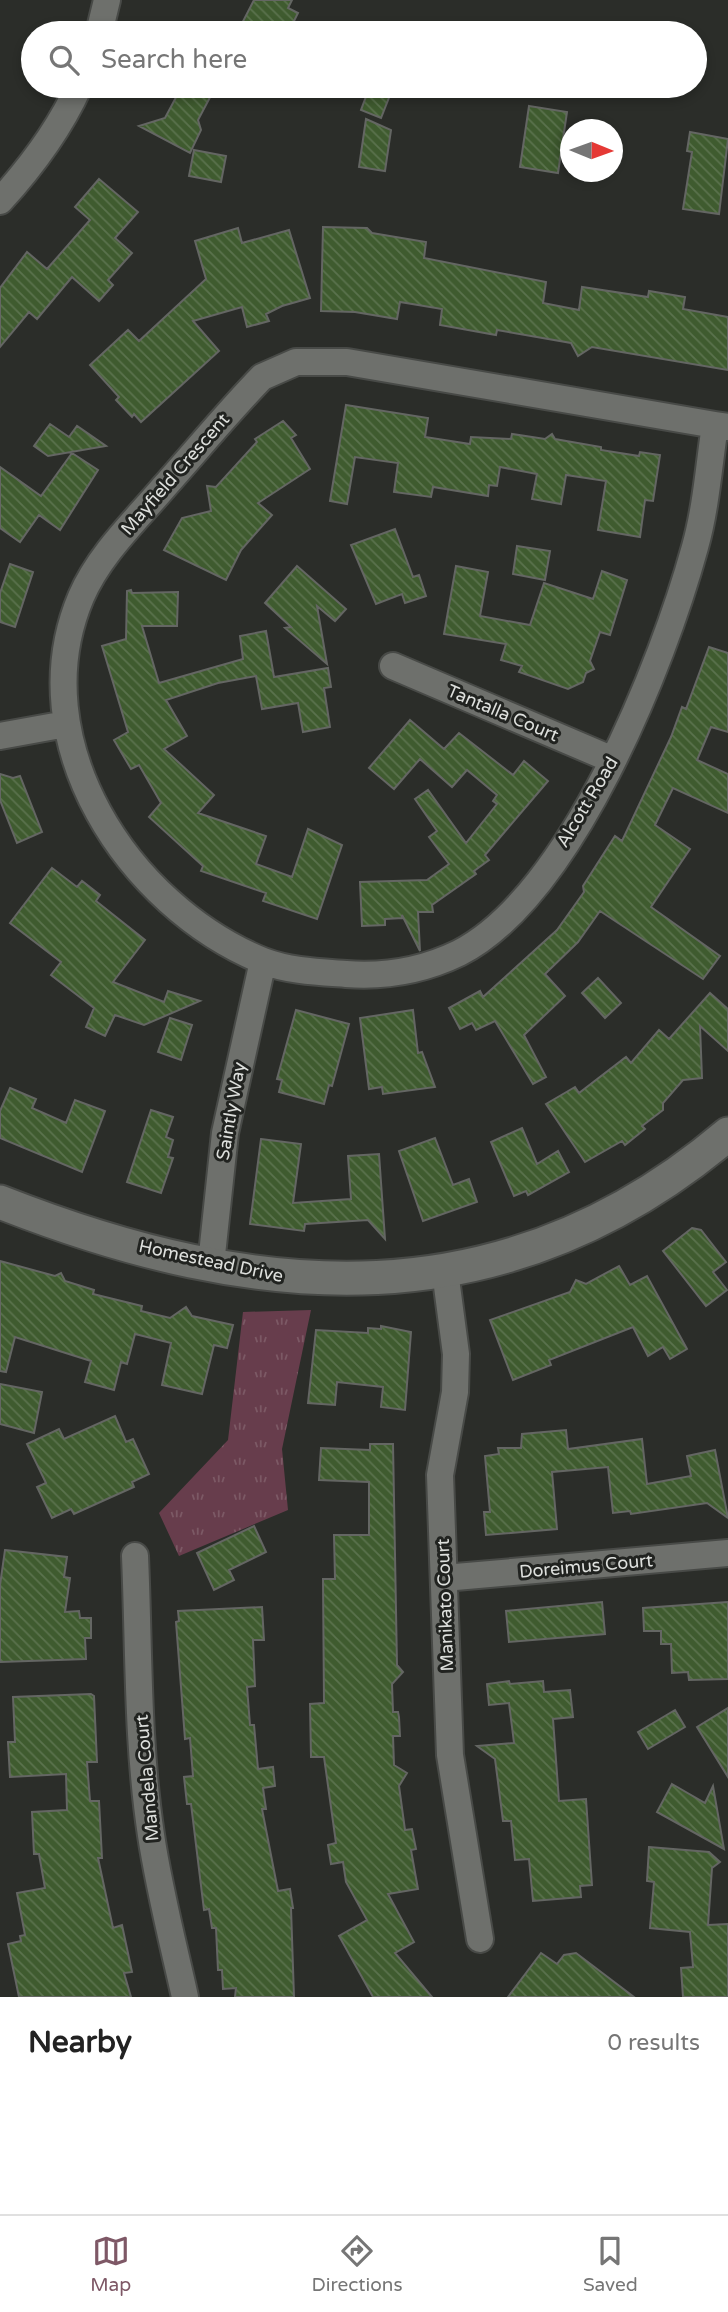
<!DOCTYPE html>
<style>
:root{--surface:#fff;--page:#f2f2f2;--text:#222;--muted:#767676;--line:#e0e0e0;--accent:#7e5866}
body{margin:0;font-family:"Varela Round",sans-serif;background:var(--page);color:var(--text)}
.compass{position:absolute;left:560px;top:119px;width:63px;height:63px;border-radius:50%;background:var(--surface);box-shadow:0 4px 10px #0003;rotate:91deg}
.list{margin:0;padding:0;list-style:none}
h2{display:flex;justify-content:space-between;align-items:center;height:91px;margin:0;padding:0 28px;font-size:30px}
h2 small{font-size:23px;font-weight:400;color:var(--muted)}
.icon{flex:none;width:38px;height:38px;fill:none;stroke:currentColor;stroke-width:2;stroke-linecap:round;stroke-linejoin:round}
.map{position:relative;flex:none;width:728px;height:1997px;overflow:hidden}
.search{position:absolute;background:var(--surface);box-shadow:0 4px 10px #0003;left:21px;right:21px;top:21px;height:77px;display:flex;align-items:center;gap:18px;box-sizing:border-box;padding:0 24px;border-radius:38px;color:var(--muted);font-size:26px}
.sheet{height:217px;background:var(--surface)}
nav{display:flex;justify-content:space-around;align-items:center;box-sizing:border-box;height:98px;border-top:2px solid var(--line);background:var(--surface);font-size:19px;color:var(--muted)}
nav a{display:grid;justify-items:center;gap:4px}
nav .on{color:var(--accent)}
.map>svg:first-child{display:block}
.park{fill:url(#park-tufts)}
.building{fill:url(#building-back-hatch);stroke:#646663;stroke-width:2}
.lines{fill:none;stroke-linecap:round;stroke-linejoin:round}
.minor-casing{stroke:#484a47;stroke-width:30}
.tertiary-casing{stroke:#484a47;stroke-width:37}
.minor{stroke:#6e706c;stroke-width:26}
.tertiary{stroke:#6e706c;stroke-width:33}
.labels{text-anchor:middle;stroke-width:6;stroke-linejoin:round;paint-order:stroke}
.street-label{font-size:18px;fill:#dee0dd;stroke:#212320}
</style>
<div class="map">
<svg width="728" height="1997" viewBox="0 0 728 1997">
<defs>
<pattern id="park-tufts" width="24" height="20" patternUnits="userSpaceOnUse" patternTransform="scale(1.75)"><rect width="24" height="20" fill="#673d4c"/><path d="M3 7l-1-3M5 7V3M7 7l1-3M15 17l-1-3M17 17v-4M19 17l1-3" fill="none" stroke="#7c5965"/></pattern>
<pattern id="building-back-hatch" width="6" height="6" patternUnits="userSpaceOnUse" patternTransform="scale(1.75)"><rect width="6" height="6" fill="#3f5b2f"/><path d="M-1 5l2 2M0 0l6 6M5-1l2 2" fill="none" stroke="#5a724d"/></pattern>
</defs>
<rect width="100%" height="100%" fill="#2b2d29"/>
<path class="park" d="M311,1310L282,1449L288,1510L179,1556L159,1513L228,1440L243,1312Z"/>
<path class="building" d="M254,0H292L288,8L298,13L288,33H237Z
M182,86H216L198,120L201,130L190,153L139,126L165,118Z
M370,86L392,90L381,118L361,110Z
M529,106L567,112L558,173L520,167Z
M366,119L391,130L385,171L359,167Z
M690,132L728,139L719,214L683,209L692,152L687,151Z
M194,150L226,156L221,182L189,176Z
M99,179L138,212L115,238L132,253L108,280L113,285L99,301L72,277L37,319L29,312L0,347V288L27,252L47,269L90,220L75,207Z
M323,227L367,228L372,233L426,242L424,258L546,282L543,303L579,310L582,287L648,297L649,291L685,297L683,309L728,317V370L592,347L578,356L571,343L497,330L496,335L440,325L442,309L400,302L397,319L355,312L321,311Z
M238,228L242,243L289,230L310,298L282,306L266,314L269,321L247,327L242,307L193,321L219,351L141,422L134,414L132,417L116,400L119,397L90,365L128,330L139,341L206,279L195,241Z
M346,405L428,418L425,437L470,444L471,437L511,439L512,434L545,439L552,434L555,439L601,447V450L639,456L640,452L660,455L653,501L645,500L640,537L598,530L606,481L566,475L561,504L532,499L537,474L500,467L497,486L489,485L488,496L433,487L431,497L394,492L398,463L355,457L347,504L330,501Z
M283,421L296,435L291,438L310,469L258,503L272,515L241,550L226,580L164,550L182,518L211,511L207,486L216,487L257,442L255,439Z
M50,424L69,437L77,426L106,446L48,456L34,446Z
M72,453L98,470L60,530L39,515L20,542L0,528V467L41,496Z
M395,529L413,577L419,575L426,596L405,603L402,594L376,604L351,545Z
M517,546L550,551L545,580L513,574Z
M10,564L33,572L15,627L0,622V593Z
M297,566L346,609L335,621L317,606L327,664L285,628L291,627L265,603Z
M456,566L488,572L480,616L530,625L544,583L593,599L602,571L627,580L610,635L600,632L590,661L594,669L586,673L583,682L568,689L519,672L522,666L501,660L506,644L444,634Z
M131,590L132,593L178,592L177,626H142L159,683L243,659L240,636L266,631L274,677L328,668L331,687L324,688L330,727L303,732L298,703L262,709L256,676L218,683L166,700L187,736L164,749L214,795L198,813L266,836L256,864L292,877L308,829L342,845L317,919L263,901L266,893L201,871L203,866L149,817L161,803L139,765L131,769L114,740L128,732L102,646L126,639L127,591Z
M709,647L728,653V732L711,727L697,760L728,774V813L673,788L655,825L690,849L651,907L720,956L703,979L600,911L578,942L545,974L565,996L524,1035L546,1077L533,1084L495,1021L476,1030L472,1023L460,1029L449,1008L480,991L483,997L557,930L584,892L583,886L615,836L622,841L671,737L682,707L686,709Z
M410,720L444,749L459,733L513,775L524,761L548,781L485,855L489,860L474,871L476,874L432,905L433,912H418L420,951L402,915V918L385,919V925L362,926L360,882L427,880L449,864L429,837L437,831L415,799L428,790L466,843L497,804L493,801L497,795L467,770L452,787L420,759L394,789L369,768Z
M0,774L13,778L20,776L42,832L17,843L0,800Z
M52,868L77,887L82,881L100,895L96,901L145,940L113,982L164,1002L168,991L200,1001L144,1025L115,1015L105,1036L86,1027L94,1008L51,975L61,962L10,923Z
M598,978L621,1003L605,1018L582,993Z
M710,993L728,1009V1051L700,1026L702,1078L683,1080L663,1103V1110L642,1126L645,1129L625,1145L622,1141L585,1162L546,1104L575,1087L579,1093L626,1057L631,1063L659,1030L669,1039Z
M296,1010L349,1024L332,1086L329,1085L324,1104L279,1092L282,1080L277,1079Z
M413,1010L418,1053L422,1052L435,1087L383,1094L382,1087L369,1089L360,1018Z
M170,1018L192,1025L181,1060L158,1052Z
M10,1088L36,1099L32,1108L66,1123L75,1100L105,1111L82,1172L0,1138V1111Z
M151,1110L173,1117L166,1137L173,1140L168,1157L173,1158L161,1193L127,1182Z
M522,1128L537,1164L558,1151L569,1172L528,1195L526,1191L514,1196L491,1142Z
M435,1138L453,1185L469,1179L477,1202L423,1221L399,1151Z
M261,1139L301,1144L293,1203L351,1199L348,1156L379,1154L385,1239L368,1220L305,1224L304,1231L250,1224Z
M692,1228L701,1230L726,1262L713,1272L727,1290L706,1306L663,1251Z
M0,1261L55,1276L61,1273L65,1281L94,1290L93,1294L142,1306L141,1311L170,1318L186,1307L192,1316L233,1325L227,1348L214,1345L202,1394L162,1385L171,1343L135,1334L127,1364L121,1362L114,1390L85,1382L91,1361L15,1337L6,1372L0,1371Z
M619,1266L630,1285L647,1276L687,1349L670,1359L663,1347L648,1356L633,1327L549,1360L551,1365L513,1380L490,1320L570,1292L576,1280L586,1284Z
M381,1326L411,1332L405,1410L381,1407L383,1387L337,1382L335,1405L308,1403L316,1330L368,1333V1328L381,1329Z
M0,1384L42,1392L34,1433L0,1424Z
M115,1416L126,1442L133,1439L149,1474L132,1482L134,1487L107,1499L74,1514L71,1509L52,1518L37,1487L46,1483L27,1444L59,1429L64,1439Z
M566,1430L568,1449L642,1439L647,1484L691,1476L687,1456L715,1450L728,1518L707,1503L631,1514L630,1511L613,1513L608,1467L552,1472L557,1529L486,1535L484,1512H490L485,1456L499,1454L498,1448H521L522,1434Z
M370,1444H393L397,1665L403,1672L392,1684L393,1712H398L399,1717L400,1736H393L394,1765L407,1773L399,1786L405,1830L412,1829L416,1849L411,1850L418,1889L388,1894L414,1942L395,1953L432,1997H373L339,1936L367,1920L346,1882L343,1862L331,1864L328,1845L336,1843L324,1757H311L310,1704L324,1703L323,1579H335L334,1535H369V1482L319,1480L321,1448L370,1450Z
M254,1526L266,1552L229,1570L234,1580L214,1590L197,1553Z
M5,1550L67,1557L64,1577L70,1578L65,1612L79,1611L80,1618H91V1638H85L86,1659L0,1662V1585Z
M602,1602L605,1634L509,1642L506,1611Z
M728,1602V1679L689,1680L688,1672L672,1673L671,1644H661V1631H644L643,1608Z
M262,1607L264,1640H253L255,1686L247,1687L250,1725H254L258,1769L273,1767L275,1786L263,1788L266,1809H262L278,1891L290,1889L293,1908H291L294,1997H235L236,1988L223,1989L222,1970H218L216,1928H212L209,1909L204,1910L191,1804H187L184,1777L193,1776L190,1738L185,1739L176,1622L179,1621L178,1611Z
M509,1681L510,1684L543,1681L544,1692L570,1690L573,1717L553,1719L559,1801L586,1799L592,1885L580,1886L581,1897L533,1901L529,1859L515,1860L511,1821H503L495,1759L477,1746L514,1743L509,1703L489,1705L487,1684Z
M91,1694L94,1696L97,1762H87L90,1801H99L102,1858H98L113,1928L122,1925L132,1972L124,1973L131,1997H19L8,1944L21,1941L20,1936L25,1935L17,1893L45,1888L39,1854H34L32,1812L67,1810L66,1774L10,1777L8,1742H15L13,1697Z
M728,1708V1777L697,1727Z
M675,1710L685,1727L648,1749L638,1732Z
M672,1784L705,1803L713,1786L724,1849L657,1812Z
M649,1847L709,1852L720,1862L712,1868L708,1925L728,1924V1997H683L681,1968L693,1967L690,1932L650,1928L654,1882L647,1881Z
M541,1953L557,1964L564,1955L576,1953L634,1997H508Z"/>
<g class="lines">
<defs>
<path id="minor" d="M99,33L107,0
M0,201C32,166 59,130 79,86
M715,425C709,465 706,508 695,547C663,664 571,896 459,953C422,971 386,977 346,974C318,972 289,971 263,961C128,906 20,741 81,597C99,555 135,521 164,487C197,450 228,412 262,377L296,362H347L715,425L728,427
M393,666L613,760
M0,736L66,724
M211,1264L225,1133L263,961
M445,1271L456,1354L455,1392L440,1475L450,1755L480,1939
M135,1556C139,1648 137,1743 151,1835C159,1889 173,1943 185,1997
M444,1578L728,1553"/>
<path id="tertiary" d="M0,1202C259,1304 504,1324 728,1134"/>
</defs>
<use href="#minor" class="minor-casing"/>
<use href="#tertiary" class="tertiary-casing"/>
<use href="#minor" class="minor"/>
<use href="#tertiary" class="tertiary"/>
</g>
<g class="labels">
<g class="street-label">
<text transform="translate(175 474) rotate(-49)" y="6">Mayfield Crescent</text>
<text transform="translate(503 713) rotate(23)" y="6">Tantalla Court</text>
<text transform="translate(587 802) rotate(-59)" y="6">Alcott Road</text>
<text transform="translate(231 1111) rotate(-80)" y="6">Saintly Way</text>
<text transform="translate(211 1261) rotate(12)" y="6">Homestead Drive</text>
<text transform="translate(586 1566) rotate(-5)" y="6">Doreimus Court</text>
<text transform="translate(445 1605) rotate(-92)" y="6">Manikato Court</text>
<text transform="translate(147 1778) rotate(-95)" y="6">Mandela Court</text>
</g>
</g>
</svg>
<svg class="compass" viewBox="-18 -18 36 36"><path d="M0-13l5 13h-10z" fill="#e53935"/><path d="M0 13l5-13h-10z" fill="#767676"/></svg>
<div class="search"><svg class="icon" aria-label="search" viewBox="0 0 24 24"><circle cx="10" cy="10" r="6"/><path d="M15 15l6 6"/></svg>Search here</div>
</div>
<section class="sheet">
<h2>Nearby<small>0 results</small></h2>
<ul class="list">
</ul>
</section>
<nav>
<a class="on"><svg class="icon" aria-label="map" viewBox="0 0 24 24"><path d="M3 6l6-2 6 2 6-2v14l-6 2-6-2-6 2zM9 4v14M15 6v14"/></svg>Map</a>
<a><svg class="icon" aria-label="directions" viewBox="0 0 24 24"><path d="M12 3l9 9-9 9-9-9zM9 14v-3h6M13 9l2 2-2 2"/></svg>Directions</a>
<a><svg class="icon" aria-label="saved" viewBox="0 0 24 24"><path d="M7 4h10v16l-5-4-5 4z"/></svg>Saved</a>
</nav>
